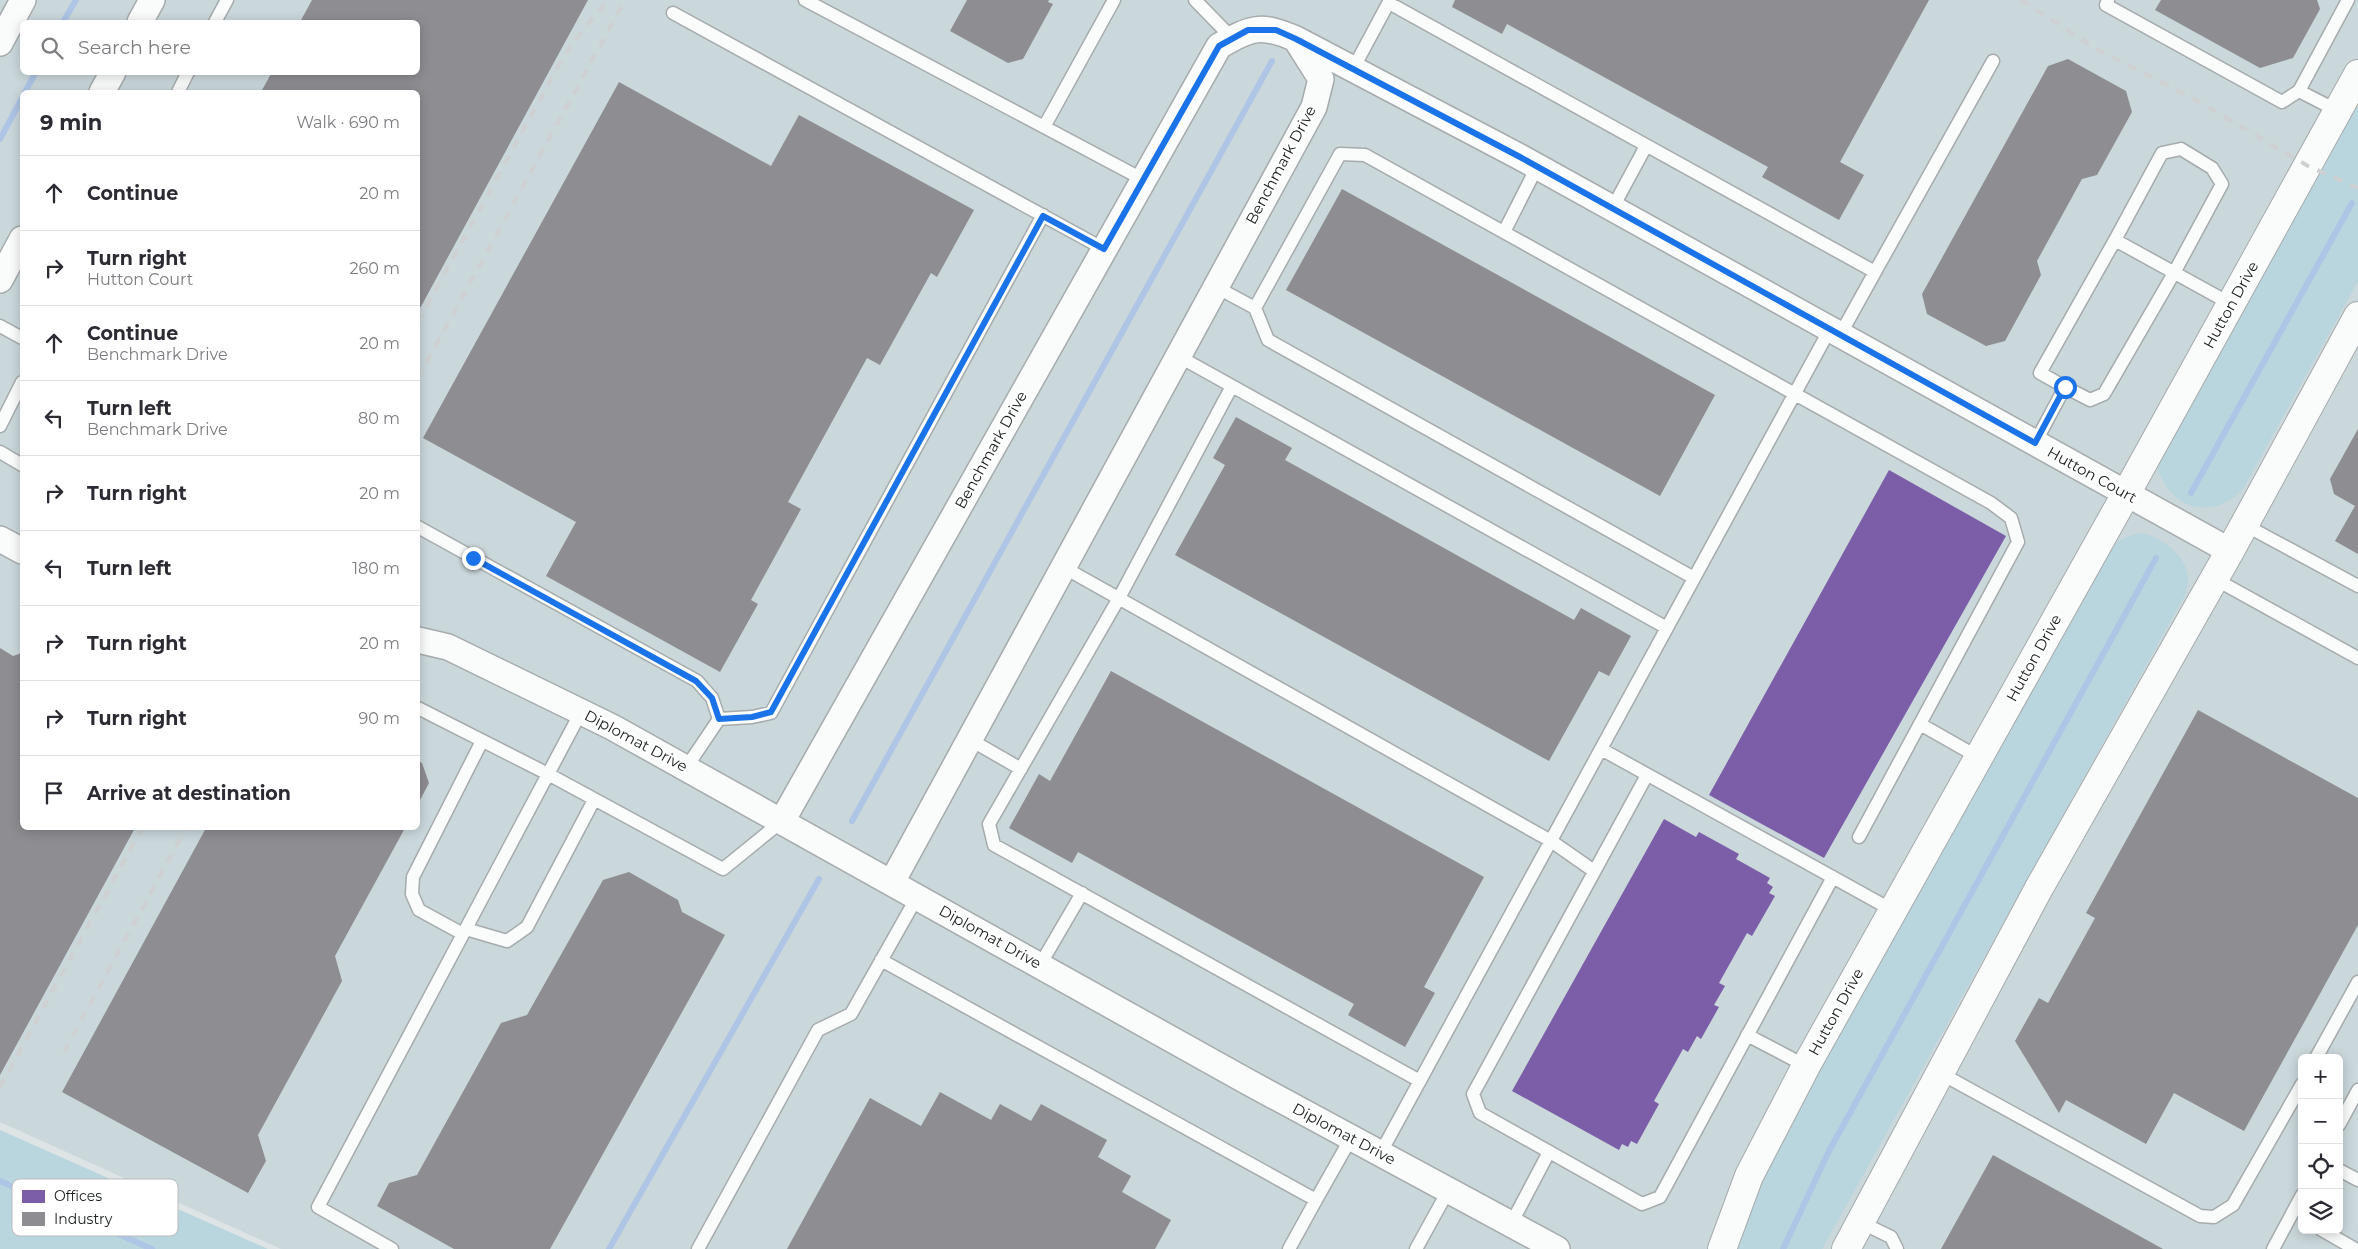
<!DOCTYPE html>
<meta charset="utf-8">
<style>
:root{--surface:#fff;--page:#f7f7f7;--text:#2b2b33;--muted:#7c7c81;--line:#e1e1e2}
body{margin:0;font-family:Montserrat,sans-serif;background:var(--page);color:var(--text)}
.controls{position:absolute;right:15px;bottom:15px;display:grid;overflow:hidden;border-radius:8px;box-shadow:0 2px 12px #0003}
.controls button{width:45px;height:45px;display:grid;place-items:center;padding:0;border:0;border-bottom:1px solid var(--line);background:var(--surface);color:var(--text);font:25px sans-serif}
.stop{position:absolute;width:15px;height:15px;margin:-11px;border:4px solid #1a73e8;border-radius:50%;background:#fff}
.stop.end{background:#1a73e8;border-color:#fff;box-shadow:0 1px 5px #0008}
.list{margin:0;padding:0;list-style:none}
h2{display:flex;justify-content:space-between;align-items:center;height:65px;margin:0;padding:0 20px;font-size:21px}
h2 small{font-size:16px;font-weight:400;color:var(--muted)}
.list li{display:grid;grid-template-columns:32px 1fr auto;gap:15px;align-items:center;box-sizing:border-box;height:75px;padding:0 20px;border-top:1px solid var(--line)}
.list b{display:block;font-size:19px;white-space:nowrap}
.list p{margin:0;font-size:16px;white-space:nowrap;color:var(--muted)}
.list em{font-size:16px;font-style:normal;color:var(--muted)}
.icon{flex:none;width:28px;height:28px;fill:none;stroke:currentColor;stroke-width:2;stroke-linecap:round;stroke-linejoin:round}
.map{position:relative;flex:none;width:2358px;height:1249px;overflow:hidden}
.search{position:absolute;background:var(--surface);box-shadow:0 2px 12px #0003;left:20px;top:20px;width:400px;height:55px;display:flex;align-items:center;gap:12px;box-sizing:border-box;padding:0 18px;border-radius:8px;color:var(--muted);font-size:19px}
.panel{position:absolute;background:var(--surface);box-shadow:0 2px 12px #0003;left:20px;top:90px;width:400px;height:740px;border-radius:8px}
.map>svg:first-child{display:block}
.built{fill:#cad7db;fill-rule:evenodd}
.green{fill:#b9d5de}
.offices{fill:#7b5ea7}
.industry{fill:#8d8d92}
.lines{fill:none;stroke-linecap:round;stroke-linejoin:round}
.stream{stroke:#aec5e6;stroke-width:6}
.service-casing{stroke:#a6abac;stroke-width:15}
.minor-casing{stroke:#a6abac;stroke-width:28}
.tertiary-casing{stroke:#a6abac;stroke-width:30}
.service{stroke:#fafbfb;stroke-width:12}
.minor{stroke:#fafbfb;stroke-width:25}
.tertiary{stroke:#fafbfb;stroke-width:28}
.rail{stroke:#cfd0d1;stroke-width:4;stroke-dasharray:9 9;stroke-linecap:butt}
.route{stroke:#1a73e8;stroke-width:6}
.labels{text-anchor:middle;stroke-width:5;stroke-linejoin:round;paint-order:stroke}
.street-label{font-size:15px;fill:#191d1e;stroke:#fff}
.key{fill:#fff;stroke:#babbbc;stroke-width:1}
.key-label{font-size:14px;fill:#191d1e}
</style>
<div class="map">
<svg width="2358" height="1249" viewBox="0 0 2358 1249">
<rect width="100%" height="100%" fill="#dee4e6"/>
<path class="built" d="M0,0H2358V1249H281L0,1122ZM22,22H418V72H22ZM22,92H418V828H22ZM2302,1058H2339V1230H2302Z"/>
<path class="green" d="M2358,91V281L2243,489C2211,523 2167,508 2156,463Z
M2143,533C2163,539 2187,555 2188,579C2188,584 2186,590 2185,595L1822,1249H1737C1749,1197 1776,1149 1800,1101L2100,563C2114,544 2118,537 2143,533Z
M0,1130L268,1249H0Z"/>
<path class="offices" d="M1889,470L2006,536L1824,858L1709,795Z
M1664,819L1696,837L1699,832L1739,854L1736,859L1770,878L1767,883L1773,887L1769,893L1775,896L1752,936L1747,933L1719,983L1725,986L1714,1005L1719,1007L1701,1039L1697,1036L1688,1052L1683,1049L1654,1101L1659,1104L1637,1144L1631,1141L1628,1147L1622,1144L1619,1150L1512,1091Z"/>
<path class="industry" d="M312,0H588L418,312V92H261L272,72H418V22H300Z
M967,0H1049L1048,2L1053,4L1023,59L1008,63L950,31Z
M1455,0H1929L1840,162L1864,175L1839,220L1762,177L1768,167L1507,24L1502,34L1452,7Z
M2161,0H2317L2320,9L2293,58L2260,68L2155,10Z
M2068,59L2126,91L2132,112L2097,175L2082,179L2037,261L2041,275L2005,341L1986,346L1927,314L1922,294L2048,66Z
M619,82L771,166L799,115L974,210L937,277L931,273L880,365L867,358L788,502L801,509L751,600L758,604L720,672L546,576L576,522L423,438Z
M1342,189L1715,395L1660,496L1286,290Z
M1236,417L1292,448L1285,460L1574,620L1581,608L1631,636L1609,676L1599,671L1549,761L1175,555L1225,465L1213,458Z
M2358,429V554L2335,541L2355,506L2334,494L2330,479Z
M0,648L13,656L22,653V828H135L0,1075Z
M1111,671L1484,877L1424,987L1435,993L1405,1047L1348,1015L1354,1004L1078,852L1072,863L1009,828L1039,774L1050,781Z
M2198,710L2358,798V925L2244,1131L2174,1093L2146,1144L2066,1100L2059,1113L2015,1041L2039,998L2048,1003L2095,918L2086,913Z
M418,760L422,763L429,783L418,804Z
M206,828H405L335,956L342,981L258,1135L266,1161L248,1193L62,1092Z
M629,872L678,900L682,912L725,935L550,1249H454L377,1206L389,1183L417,1175L501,1023L527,1015L603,880Z
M940,1092L991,1120L1000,1104L1031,1121L1041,1104L1107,1140L1098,1157L1131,1176L1122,1192L1171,1220L1155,1249H787L870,1098L921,1126Z
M1993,1155L2163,1249H1941Z"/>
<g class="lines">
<path class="stream" d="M63,22L76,0
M25,92L36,72
M0,139L22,98
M2191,493L2352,203
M852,821L1272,61
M0,1181L152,1249
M609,1249L819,879
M1783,1249L1829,1151L2156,558"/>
<defs>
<path id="service" d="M805,0L1144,180
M1195,0L1233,39
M2108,0L2106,5L2282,102L2299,91L2338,111
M1389,3L1875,272L1840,335
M673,13L1104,249
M215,22L227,0
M1353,69L1390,0
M2299,91L2348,0
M178,92L188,72
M1044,127L1114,0
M1612,209L1646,146
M1504,232L1537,167
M1875,272L1993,61
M1216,287L1255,308
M0,326L22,338
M1178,356L1667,628
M1232,386L1119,598L989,824L994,845L1420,1081
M2065,387L2090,400L2104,394L2174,273L2222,184L2212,168L2181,149L2162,153L2115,240
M0,426L22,382
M2035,443L2065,387L2040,373L2115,240L2231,304
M0,452L22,465
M2245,525L2358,586
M418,527L697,681L712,698L719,719
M1063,567L1551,841L1594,871
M1694,578L1268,340L1255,308L1340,154L1365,155L1991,503L2011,518L2018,542L1859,837
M2215,579L2358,658
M418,708L548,774L723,869L782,821
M1920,724L1978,757
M969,739L1021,769
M1601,749L1892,910
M686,768L719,719L752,717L771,713L1043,215
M1647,775L1473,1094L1480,1113L1642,1204L1660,1197L1833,877
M466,929L507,941L527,927L594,800
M463,934L419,910L412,894L413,877L482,741
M881,960L1316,1200L1289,1249
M1040,965L1082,893
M1747,1035L1806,1066
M2316,1058L2358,982
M1940,1073L2200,1216L2214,1217L2233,1205L2302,1084
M2339,1125L2358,1090
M1380,1154L1830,329
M2339,1170L2358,1180
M1316,1200L1351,1138
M1860,1222L1891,1237L1897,1249
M1511,1224L1549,1152
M2322,1230L2355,1249
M392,1249L318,1207L581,712
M698,1249L818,1030L851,1014L917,897
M1416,1249L1448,1191
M2273,1249L2302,1195"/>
<path id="minor" d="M140,22L152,0
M0,43L23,0
M102,92L113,72
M0,280L22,239
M0,539L22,551
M418,640L448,647L612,727L1248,1082L1557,1249
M782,821L1219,46C1251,28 1260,23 1296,39L1520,157L2230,551
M892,882L1314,107L1321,79L1297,41"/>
<path id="tertiary" d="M1722,1249L1749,1176L1806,1066L2126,494L2358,74
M1846,1249L2039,888L2230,551L2358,316"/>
</defs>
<use href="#service" class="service-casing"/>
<use href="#minor" class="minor-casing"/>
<use href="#tertiary" class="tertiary-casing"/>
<use href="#service" class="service"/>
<use href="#minor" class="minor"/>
<use href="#tertiary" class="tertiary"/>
<path class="rail" d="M2021,0L2097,49L2189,96L2308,166L2358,188
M418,322L560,63L576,39L608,0
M418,378L625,0
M64,1052L186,828
M0,1087L142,828"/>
</g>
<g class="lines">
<path class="route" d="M473,558L696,681L712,698L719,719L752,717L771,712L1043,216L1104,249L1219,46L1248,30H1276L1296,39L1520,157L2035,443L2065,387"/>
</g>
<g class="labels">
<g class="street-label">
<text transform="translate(1281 165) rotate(-62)" y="5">Benchmark Drive</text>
<text transform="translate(2231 305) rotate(-61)" y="5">Hutton Drive</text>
<text transform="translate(991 450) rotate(-61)" y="5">Benchmark Drive</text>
<text transform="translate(2092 475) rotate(29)" y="5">Hutton Court</text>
<text transform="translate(2034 658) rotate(-61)" y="5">Hutton Drive</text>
<text transform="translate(636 741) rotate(28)" y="5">Diplomat Drive</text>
<text transform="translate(990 937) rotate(29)" y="5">Diplomat Drive</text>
<text transform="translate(1836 1012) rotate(-61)" y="5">Hutton Drive</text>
<text transform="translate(1344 1134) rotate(28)" y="5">Diplomat Drive</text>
</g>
</g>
<rect x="12" y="1179" width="166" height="57" rx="8" class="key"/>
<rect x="22" y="1190" width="23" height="13" fill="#7b5ea7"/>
<rect x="22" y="1212" width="23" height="14" fill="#8d8d92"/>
<g class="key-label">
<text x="54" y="1201">Offices</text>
<text x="54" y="1224">Industry</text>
</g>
</svg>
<div class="controls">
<button>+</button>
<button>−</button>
<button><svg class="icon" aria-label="locate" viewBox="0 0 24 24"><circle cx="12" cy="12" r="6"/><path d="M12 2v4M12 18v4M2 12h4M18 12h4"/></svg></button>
<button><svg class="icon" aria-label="layers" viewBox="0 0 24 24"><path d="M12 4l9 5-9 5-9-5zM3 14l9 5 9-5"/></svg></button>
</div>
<div class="stop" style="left:2065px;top:387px"></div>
<div class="stop end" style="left:473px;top:558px"></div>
<div class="search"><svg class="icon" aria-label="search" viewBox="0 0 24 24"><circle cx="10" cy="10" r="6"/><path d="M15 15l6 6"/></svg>Search here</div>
<section class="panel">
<h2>9 min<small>Walk · 690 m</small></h2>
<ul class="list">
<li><svg class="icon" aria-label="ahead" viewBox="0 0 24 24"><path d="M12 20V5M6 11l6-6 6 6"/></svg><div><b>Continue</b></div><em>20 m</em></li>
<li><svg class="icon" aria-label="right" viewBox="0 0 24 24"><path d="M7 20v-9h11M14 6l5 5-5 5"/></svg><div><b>Turn right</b><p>Hutton Court</p></div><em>260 m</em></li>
<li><svg class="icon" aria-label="ahead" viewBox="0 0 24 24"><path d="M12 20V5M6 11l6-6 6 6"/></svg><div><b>Continue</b><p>Benchmark Drive</p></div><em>20 m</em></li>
<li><svg class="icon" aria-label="left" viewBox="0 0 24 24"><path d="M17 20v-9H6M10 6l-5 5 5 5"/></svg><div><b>Turn left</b><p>Benchmark Drive</p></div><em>80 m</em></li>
<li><svg class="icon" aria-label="right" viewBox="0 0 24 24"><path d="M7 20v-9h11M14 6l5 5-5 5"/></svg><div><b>Turn right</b></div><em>20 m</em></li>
<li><svg class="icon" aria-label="left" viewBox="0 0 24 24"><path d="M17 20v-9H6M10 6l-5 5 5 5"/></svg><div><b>Turn left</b></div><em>180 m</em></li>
<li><svg class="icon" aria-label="right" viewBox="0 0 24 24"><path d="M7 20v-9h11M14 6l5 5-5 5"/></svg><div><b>Turn right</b></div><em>20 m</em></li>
<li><svg class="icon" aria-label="right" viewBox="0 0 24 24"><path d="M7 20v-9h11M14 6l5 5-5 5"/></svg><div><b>Turn right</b></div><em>90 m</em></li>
<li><svg class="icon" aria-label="arrive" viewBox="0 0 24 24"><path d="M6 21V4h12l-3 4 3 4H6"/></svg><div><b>Arrive at destination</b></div></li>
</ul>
</section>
</div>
